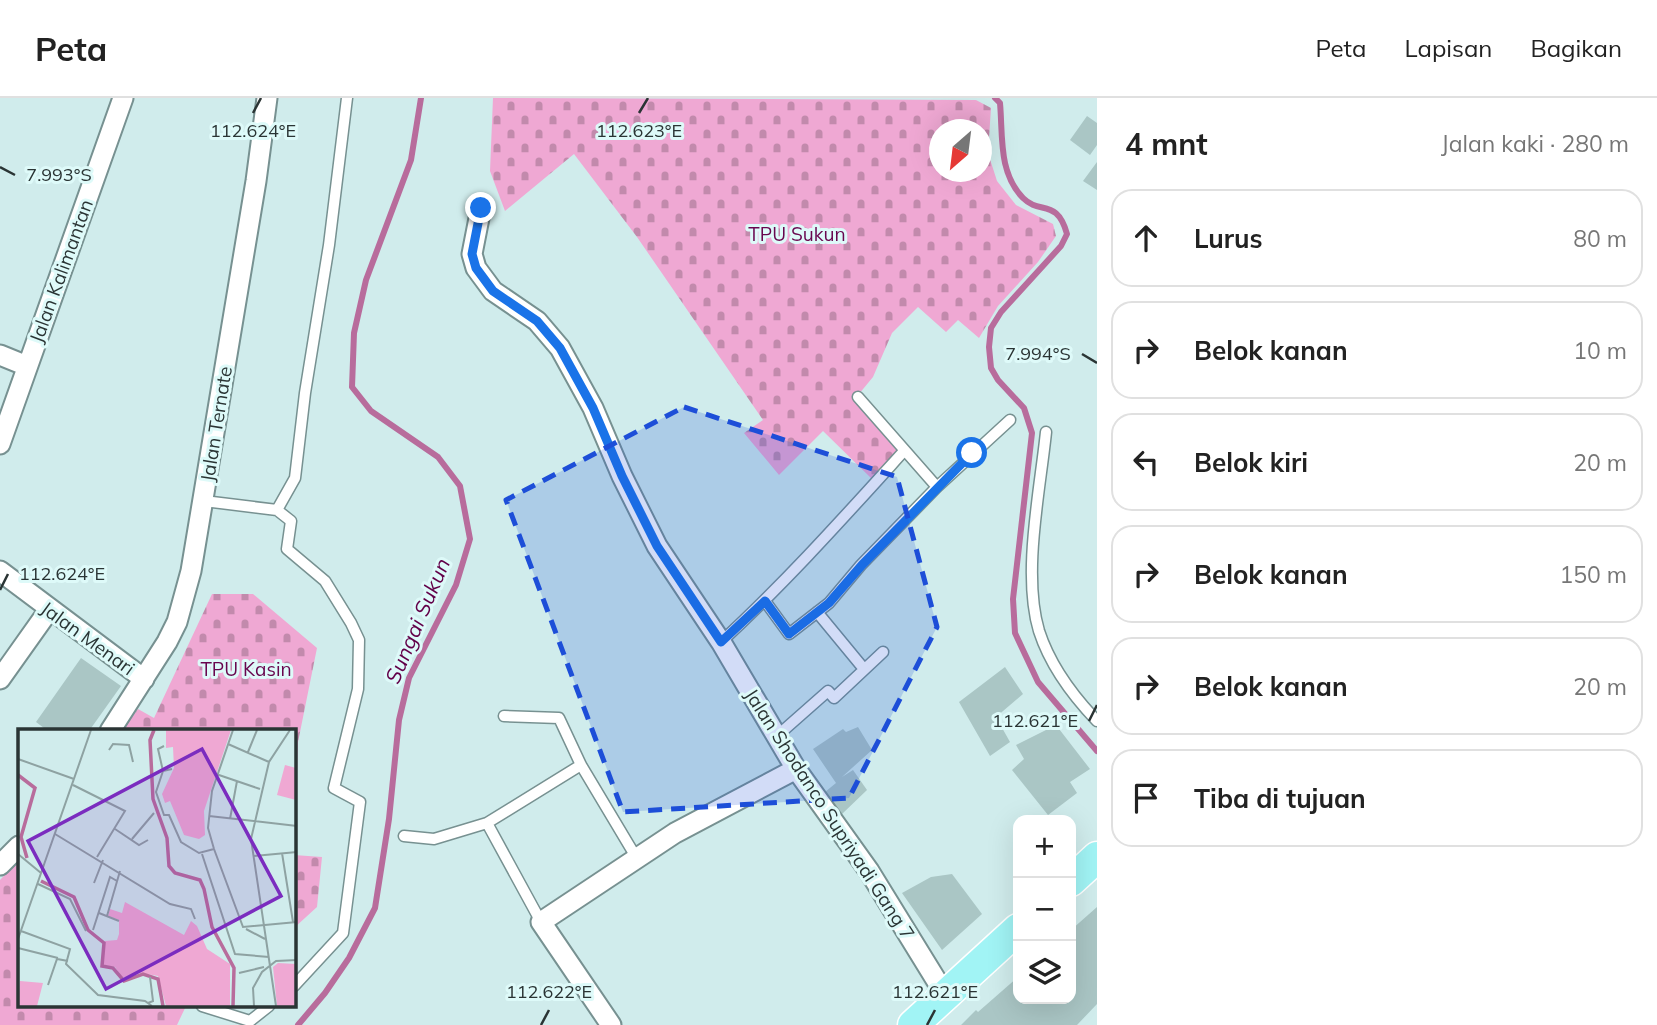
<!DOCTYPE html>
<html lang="id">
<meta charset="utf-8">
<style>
:root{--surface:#fff;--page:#f6f6f6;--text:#222;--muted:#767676;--line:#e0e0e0}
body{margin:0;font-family:Mulish,sans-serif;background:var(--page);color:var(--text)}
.controls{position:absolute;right:21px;bottom:21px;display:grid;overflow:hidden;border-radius:14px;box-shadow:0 7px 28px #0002}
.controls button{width:63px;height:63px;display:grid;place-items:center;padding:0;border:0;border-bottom:2px solid var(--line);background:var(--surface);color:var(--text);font:35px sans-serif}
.compass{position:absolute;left:929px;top:21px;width:63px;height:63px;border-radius:50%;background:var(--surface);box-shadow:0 7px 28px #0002;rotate:208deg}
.stop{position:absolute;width:21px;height:21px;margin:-16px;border:5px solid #1a73e8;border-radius:50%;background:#fff}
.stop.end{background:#1a73e8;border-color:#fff;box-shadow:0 2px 7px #0008}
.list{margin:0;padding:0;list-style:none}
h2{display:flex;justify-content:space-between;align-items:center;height:91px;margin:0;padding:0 28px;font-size:30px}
h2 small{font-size:23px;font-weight:400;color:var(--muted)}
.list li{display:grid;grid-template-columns:46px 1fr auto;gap:21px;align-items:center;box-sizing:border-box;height:98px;margin:0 14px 14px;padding:0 14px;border:2px solid var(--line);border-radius:21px}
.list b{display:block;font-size:26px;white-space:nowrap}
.list em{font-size:23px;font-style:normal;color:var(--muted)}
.icon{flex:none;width:38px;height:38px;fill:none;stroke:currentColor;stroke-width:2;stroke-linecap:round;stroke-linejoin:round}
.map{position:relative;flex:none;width:1097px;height:927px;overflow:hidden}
header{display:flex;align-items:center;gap:42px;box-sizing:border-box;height:98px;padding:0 35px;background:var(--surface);border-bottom:2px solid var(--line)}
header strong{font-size:33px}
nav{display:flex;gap:38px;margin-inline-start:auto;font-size:24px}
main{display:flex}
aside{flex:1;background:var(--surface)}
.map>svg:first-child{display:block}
.cemetery{fill:url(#cemetery-stones);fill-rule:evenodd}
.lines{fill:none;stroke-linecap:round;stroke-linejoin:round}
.stream{stroke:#b86c9c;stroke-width:6}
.building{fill:#aac6c5}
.service-casing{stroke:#779191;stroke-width:13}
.minor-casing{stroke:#779191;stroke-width:23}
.primary-casing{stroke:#fff;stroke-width:33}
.service{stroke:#fff;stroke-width:10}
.minor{stroke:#fff;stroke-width:19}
.primary{stroke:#a1f4f5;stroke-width:30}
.route{stroke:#1a73e8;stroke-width:9}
.marked{fill:#1d4ed8;fill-opacity:0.2;stroke:#1d4ed8;stroke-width:5;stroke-dasharray:14 9;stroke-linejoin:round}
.ticks{fill:none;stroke:#2a3434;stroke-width:2.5}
.labels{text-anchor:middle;stroke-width:6;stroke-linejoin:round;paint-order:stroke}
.park-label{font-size:19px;fill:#68064e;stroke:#defaf9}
.street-label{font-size:19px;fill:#2a3434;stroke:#defaf9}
.water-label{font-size:21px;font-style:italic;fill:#620049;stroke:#defaf9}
.inset-river{fill:none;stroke:#b86c9c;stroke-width:3.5}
.inset-road{fill:none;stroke:#8ea2a2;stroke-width:2}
.view{fill:#7b2cbf;fill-opacity:0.15;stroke:#7b2cbf;stroke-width:3.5}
.inset-edge{fill:none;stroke:#2a3434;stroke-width:3.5}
.ticks-label{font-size:18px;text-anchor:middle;fill:#2a3434;stroke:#defaf9;stroke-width:6;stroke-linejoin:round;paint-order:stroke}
</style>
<header>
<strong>Peta</strong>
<nav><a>Peta</a><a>Lapisan</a><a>Bagikan</a></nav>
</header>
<main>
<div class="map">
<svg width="1097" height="927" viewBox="0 0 1097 927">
<defs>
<pattern id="cemetery-stones" width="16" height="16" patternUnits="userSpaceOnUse" patternTransform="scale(1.75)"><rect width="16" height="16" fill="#efa8d3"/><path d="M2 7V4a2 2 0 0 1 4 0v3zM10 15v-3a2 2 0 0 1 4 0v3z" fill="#c28aac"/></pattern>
</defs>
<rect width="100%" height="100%" fill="#d0ecec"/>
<path class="cemetery" d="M493,0L976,2L991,10L988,55L997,83L1016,107L1053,126L1056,138L1038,164L998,208L979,240L958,222L946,234L918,209L892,235L873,279L854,302L899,355L873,382L823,333L779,377L744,335L763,322L637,139L574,56L505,113L490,73ZM940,32H982V74H940Z
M212,496H253L317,550L298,644L294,751V633H122L138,611L154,620Z
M294,757L322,759L317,809L294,830Z
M19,762V908H186L177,927H0V782Z"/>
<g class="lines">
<path class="stream" d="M995,0L1000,5C1003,38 998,74 1023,100C1040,117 1057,100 1067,136L1061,148L1001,214L991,230L989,249L991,270L998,282L1024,310L1032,335L1013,501L1015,535L1038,584L1097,653
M298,927L325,895L349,860L375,810L389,721L399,622L409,580L456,487L470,441L460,388L438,359L371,313L352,289L354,235L366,182L411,62L421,0"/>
</g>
<path class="building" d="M1087,18L1097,25V47L1090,57L1070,42Z
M1097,64V92L1083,83Z
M81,560L121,588L89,633H48L36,624Z
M1005,569L1023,596L996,619L1010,644L990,658L959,604Z
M1056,627L1090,671L1070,684L1077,695L1048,717L1012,672L1024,661L1016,647Z
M858,629L872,652L842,679L853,672L867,692L842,716L825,694L836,685L813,651L843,631L846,634Z
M952,776L982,816L942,852L902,795L931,779Z
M1097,809V906L1077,927H961L976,912L978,914L1018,879V901H1071V832Z"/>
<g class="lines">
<defs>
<path id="service" d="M858,299L937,389
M1046,334C1040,393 1022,476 1039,533C1050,567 1073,598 1097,623
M204,403L277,412L291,423L287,451L325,483L351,525L359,542L358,591L334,690L360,704L343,835L294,888
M277,412L295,380L305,295L329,147L347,0
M765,503L789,536L829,505L861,467L937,389L1010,322
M817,514L864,571
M721,544C786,484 845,418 904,353
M504,618L559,620L581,667L636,759
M777,638L828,593L834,600L883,554
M487,725L541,824
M404,738L434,741L487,725L581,667
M202,908L250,923L269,908"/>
<path id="minor" d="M481,110L472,156L476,170L493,193L537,223L560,250L593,310L622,378L657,448L721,544L796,671L869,773L946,898
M0,257L27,268
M0,346L123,0
M0,473L144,581
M0,581L49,512
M110,633L167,544L177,524L191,473L256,83L267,0
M0,767L19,748
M611,927L541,824L675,735L796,671"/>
<path id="primary" d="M1071,783L1097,759
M913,927L1018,831"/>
</defs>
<use href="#service" class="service-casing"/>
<use href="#minor" class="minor-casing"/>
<use href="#primary" class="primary-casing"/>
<use href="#service" class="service"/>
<use href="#minor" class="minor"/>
<use href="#primary" class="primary"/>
</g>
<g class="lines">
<path class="route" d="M481,110L472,156L476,170L493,193L537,223L560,250L593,310L622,378L657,448L721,544L765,503L789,536L829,505L862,467L972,355"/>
</g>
<path class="marked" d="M684,309L897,379L937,529L849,700L623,714L506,402Z"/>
<path class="ticks" d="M253,15L261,0M639,15L648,0M0,69L15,77M1082,256L1097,265M0,492L8,476M1089,623L1097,607M541,927L549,912M927,927L935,912"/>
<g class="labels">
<g class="park-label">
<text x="797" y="143">TPU Sukun</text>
<text x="246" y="578">TPU Kasin</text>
</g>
<g class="street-label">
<text transform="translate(61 173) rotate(-70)" y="7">Jalan Kalimantan</text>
<text transform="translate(216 326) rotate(-81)" y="7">Jalan Ternate</text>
<text transform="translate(88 540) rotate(36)" y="7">Jalan Menari</text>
<text transform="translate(830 716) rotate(57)" y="7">Jalan Shodanco Supriyadi Gang 7</text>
</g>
<g class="water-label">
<text transform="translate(418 523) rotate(-67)" y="7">Sungai Sukun</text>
</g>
</g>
<g transform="translate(18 631)">
<rect width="278" height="278" fill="#d0ecec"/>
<path d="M267,36L278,39V71L259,66ZM2,252L25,254L19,277H0Z" fill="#efa8d3"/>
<path d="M148,1H213L186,82L187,106L181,110L166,106L152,72L147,74L144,65L156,39L155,18L148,19ZM107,173L166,206L173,192L179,197L189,220L212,235V277H148L140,247L123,244L104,249L97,238L85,236L87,212L99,211L101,205V191L90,187L92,180L104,184Z" fill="#efa8d3"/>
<path d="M260,234L278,235V277H259L255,238Z" fill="#efa8d3"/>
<path class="inset-river" d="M136,1L132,11L135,70L149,109L151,137L157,144L182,151L186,160L194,198L216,239L215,277M0,46L17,59L3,108L9,129M23,152L56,168L70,201L86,214L84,237L95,239L106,252L125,245L140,250L145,277"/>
<path class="inset-road" d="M215,1L194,62L190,99L196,120L225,198L279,193M210,15L251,33M91,21L95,15L111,16L115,33M230,23L239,1M0,30L56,50M154,40L145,42L138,63L146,86H151L163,113L181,124L196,120M145,42L140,20L146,17M198,45L242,60M55,56L107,82L79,128M191,87L279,97M212,90L219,52M97,100L121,116L130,111M37,105L152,175L173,180L177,190M114,110L136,84M264,124L275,193M0,125L23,144M184,125L217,225L251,228M236,127L279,123M76,154L85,131M20,155L52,170L68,202M81,184L101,192M89,187L102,142M228,200L247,210M75,201L92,148L99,152M3,202L52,220L48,235L80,266L127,272L134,277M0,210L73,1M0,219L40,229M221,244L246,238M30,256L39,230L50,232M130,274L135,272L132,248M236,277L235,259L244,243L258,232L279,231M258,277L233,110L251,33L272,1"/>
<path class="view" d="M184,20L263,167L88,260L10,112Z"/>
<rect width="278" height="278" class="inset-edge"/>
</g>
<g class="ticks-label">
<text x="253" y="39">112.624°E</text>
<text x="639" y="39">112.623°E</text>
<text x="59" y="83">7.993°S</text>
<text x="1038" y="262">7.994°S</text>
<text x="62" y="482">112.624°E</text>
<text x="1035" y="629">112.621°E</text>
<text x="549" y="900">112.622°E</text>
<text x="935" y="900">112.621°E</text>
</g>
</svg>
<div class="controls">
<button>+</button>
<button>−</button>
<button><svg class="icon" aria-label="layers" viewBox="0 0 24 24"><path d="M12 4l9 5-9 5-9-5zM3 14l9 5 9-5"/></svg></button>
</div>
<svg class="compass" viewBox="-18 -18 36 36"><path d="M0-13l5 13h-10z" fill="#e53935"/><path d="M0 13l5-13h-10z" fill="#767676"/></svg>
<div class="stop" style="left:972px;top:355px"></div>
<div class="stop end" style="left:481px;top:110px"></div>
</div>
<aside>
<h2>4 mnt<small>Jalan kaki · 280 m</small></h2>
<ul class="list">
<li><svg class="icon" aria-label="ahead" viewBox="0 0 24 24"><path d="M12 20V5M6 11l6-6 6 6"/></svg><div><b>Lurus</b></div><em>80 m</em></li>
<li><svg class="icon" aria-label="right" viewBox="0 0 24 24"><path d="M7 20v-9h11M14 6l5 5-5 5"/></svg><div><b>Belok kanan</b></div><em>10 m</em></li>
<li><svg class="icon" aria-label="left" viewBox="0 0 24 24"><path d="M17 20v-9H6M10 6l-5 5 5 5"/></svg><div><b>Belok kiri</b></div><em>20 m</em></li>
<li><svg class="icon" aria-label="right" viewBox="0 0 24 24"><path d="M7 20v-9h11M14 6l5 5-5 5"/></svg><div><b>Belok kanan</b></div><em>150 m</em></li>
<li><svg class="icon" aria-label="right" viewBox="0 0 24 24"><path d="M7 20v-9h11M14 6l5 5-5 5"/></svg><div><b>Belok kanan</b></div><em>20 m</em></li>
<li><svg class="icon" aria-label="arrive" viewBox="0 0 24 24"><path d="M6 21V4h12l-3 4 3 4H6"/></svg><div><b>Tiba di tujuan</b></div></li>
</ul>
</aside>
</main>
